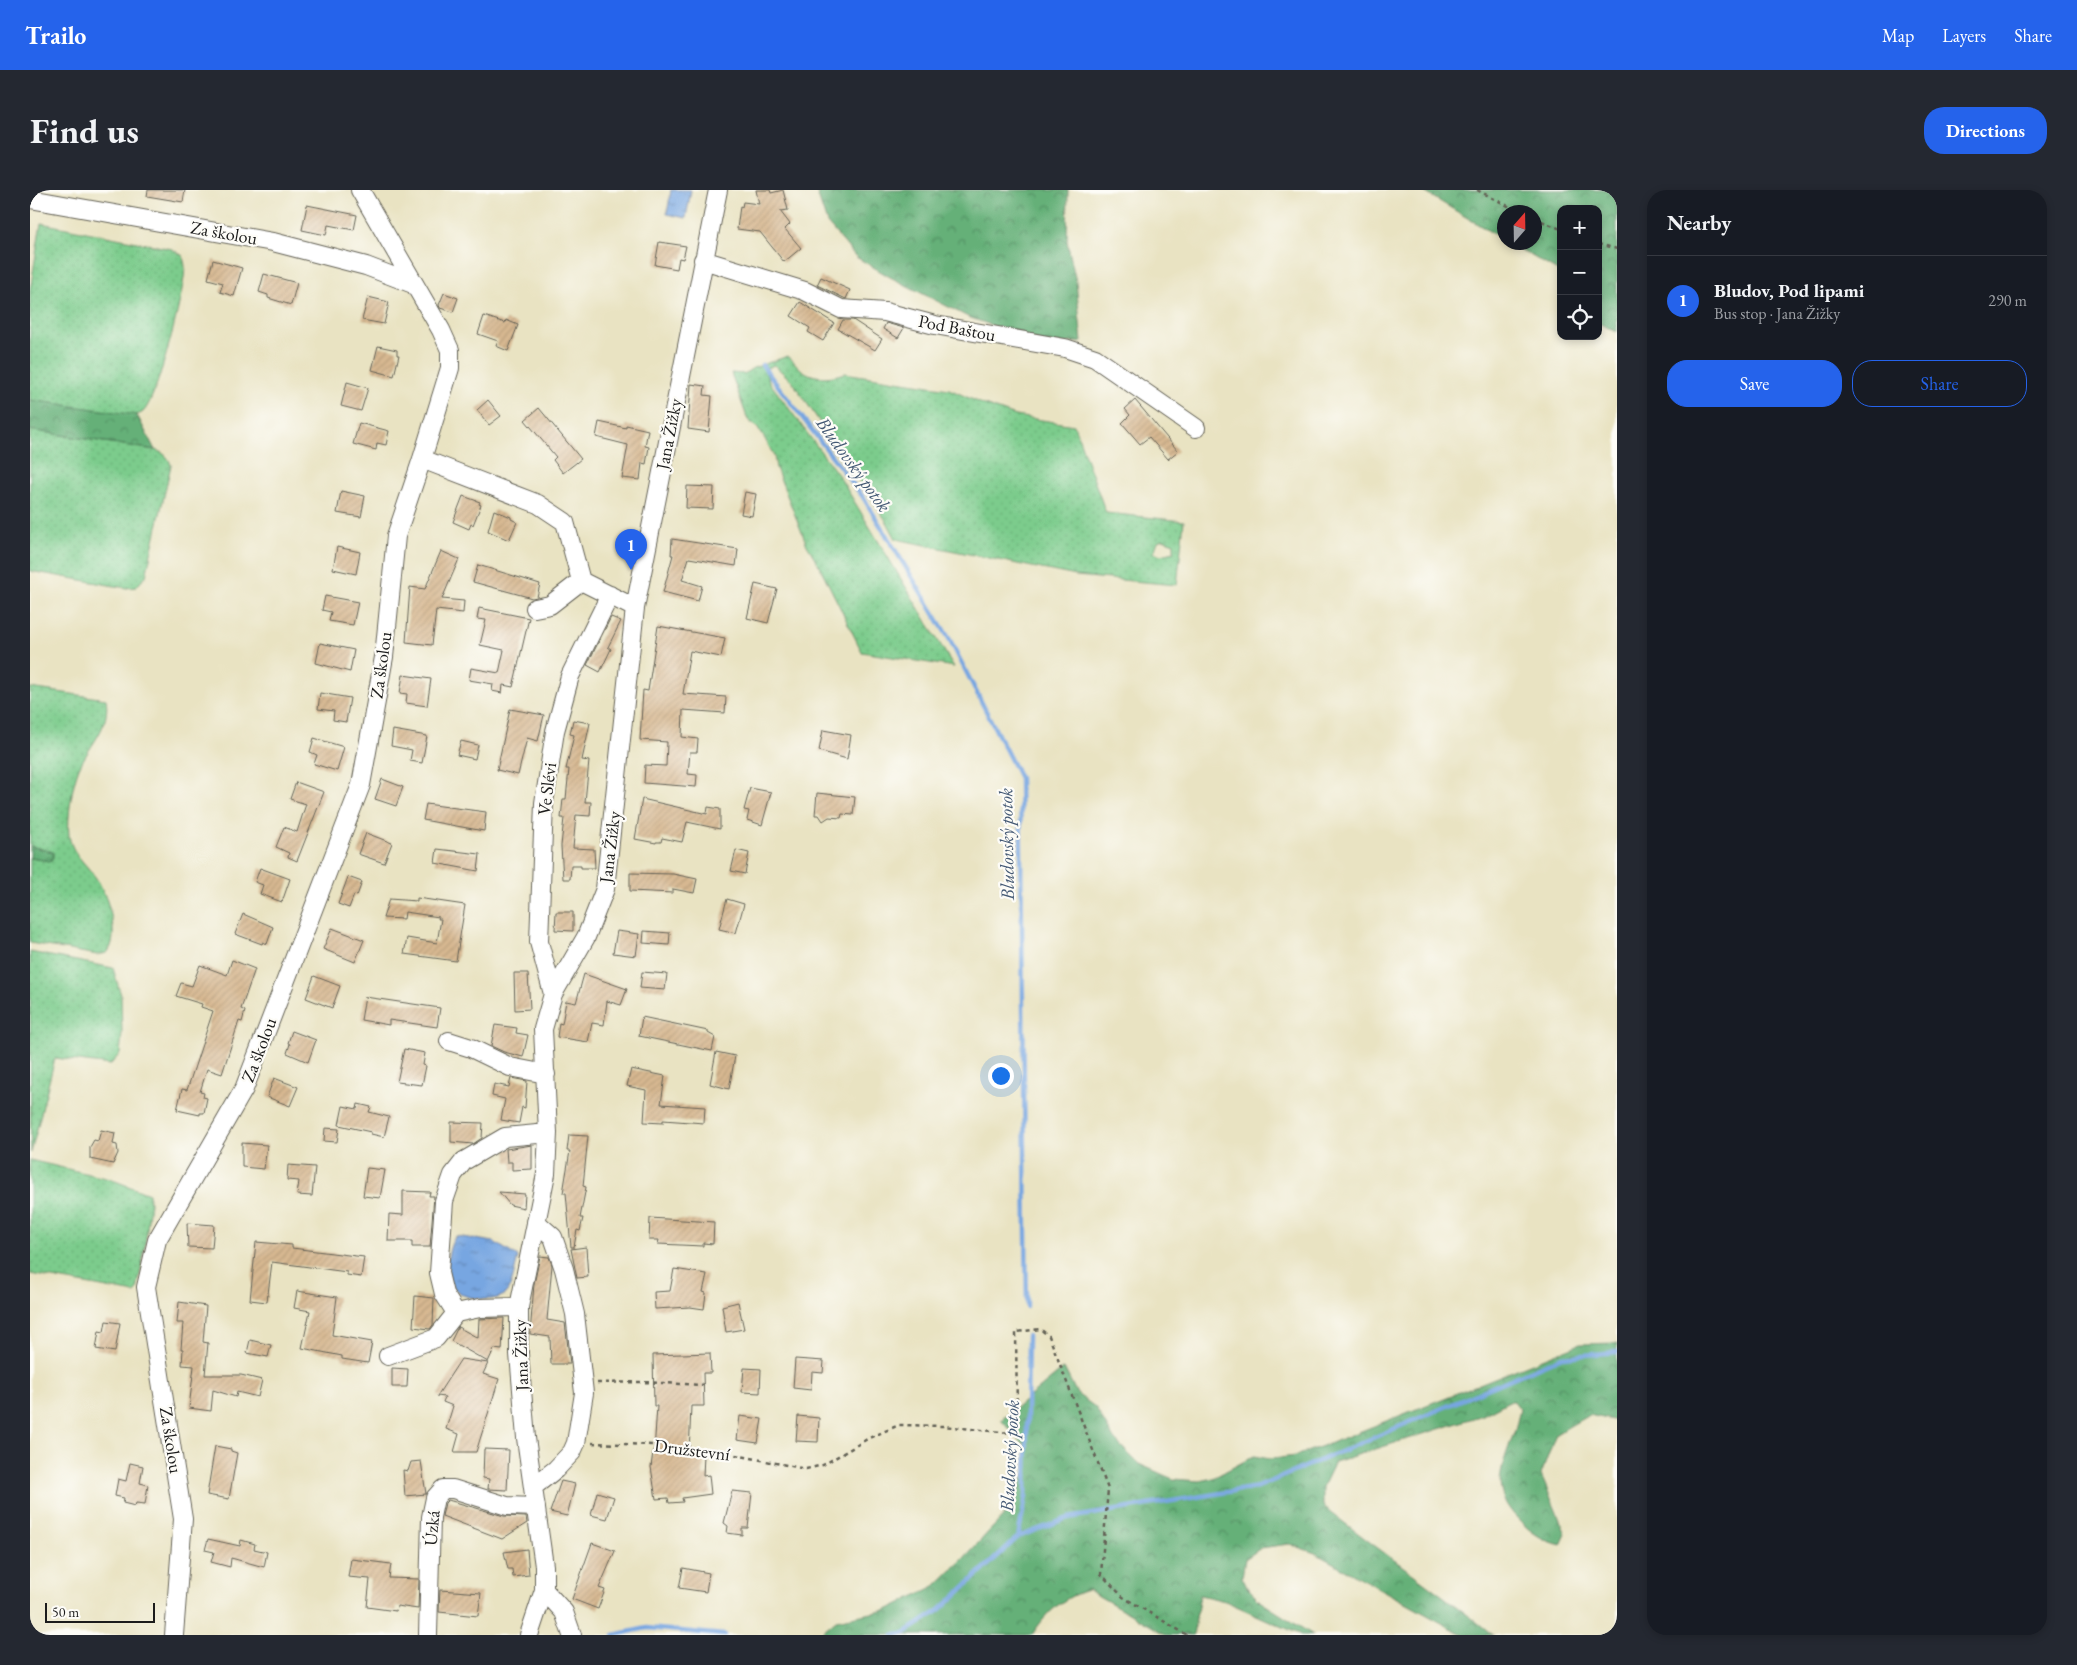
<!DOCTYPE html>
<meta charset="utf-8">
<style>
:root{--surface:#171b24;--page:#242831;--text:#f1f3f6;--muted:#9ea1a6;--line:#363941;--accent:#2563eb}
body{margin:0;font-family:"EB Garamond",serif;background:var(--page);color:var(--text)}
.controls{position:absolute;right:15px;top:15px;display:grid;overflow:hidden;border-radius:10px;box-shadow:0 2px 8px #0003}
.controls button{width:45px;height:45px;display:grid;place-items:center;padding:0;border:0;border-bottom:1px solid var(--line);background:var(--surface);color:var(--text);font:25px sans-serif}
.compass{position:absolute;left:1467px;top:15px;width:45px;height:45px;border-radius:50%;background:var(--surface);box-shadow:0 2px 8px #0003;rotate:20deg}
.scale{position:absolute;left:15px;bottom:12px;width:110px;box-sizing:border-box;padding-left:5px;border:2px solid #1c1c1c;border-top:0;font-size:14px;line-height:18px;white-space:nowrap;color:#1c1c1c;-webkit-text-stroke:4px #fdfcf7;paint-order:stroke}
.you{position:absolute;left:970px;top:885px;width:18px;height:18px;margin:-12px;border:4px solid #fff;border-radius:50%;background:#1a73e8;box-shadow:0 0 0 8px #1a73e833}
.badge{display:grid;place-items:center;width:32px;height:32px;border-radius:50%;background:var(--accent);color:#fff;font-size:16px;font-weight:700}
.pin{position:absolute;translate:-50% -41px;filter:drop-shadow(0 1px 2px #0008)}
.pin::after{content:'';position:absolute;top:26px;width:18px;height:15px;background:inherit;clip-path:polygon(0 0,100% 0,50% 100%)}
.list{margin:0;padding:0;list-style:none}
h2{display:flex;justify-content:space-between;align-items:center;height:65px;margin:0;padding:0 20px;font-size:21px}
h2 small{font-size:16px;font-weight:400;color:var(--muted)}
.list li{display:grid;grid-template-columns:32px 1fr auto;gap:15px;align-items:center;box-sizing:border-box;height:90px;padding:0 20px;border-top:1px solid var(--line)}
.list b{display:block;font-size:19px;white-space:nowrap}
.list p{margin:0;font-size:16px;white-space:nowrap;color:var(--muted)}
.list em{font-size:16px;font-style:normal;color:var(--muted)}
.actions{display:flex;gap:10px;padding:15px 20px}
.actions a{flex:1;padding:11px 0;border:1px solid var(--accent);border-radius:20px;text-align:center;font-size:18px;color:var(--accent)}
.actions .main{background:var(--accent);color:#fff}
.icon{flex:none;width:28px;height:28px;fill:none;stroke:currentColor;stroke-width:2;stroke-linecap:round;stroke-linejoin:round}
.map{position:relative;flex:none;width:1587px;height:1445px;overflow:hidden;border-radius:20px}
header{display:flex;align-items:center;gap:30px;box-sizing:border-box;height:70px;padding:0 25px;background:var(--accent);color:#fff}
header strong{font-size:24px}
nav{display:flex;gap:28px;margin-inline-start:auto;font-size:18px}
.intro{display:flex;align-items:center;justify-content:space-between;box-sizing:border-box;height:120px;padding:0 30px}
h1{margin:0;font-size:35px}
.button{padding:12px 22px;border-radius:20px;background:var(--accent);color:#fff;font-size:18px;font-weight:700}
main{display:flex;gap:30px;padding:0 30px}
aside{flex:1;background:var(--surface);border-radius:20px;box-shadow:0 2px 8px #0003}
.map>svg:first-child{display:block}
.grass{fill:url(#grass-dots);stroke:#4c7454;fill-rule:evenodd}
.forest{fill:url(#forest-crowns);stroke:#40664a}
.water{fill:url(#water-ripples);stroke:#4a617e}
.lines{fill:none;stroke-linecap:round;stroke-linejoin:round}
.stream{stroke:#77a6e1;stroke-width:4.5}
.building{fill:url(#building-hatch)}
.minor-casing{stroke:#646256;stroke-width:20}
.path{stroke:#646256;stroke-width:2.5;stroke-dasharray:4 4;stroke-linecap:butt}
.minor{stroke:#fff;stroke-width:18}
.labels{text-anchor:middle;stroke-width:4.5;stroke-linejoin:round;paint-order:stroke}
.street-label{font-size:18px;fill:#1c1c1c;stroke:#fdfcf7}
.water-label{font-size:19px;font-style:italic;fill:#455a75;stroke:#fdfcf7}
</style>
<header>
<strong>Trailo</strong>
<nav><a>Map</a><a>Layers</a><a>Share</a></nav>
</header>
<div class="intro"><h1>Find us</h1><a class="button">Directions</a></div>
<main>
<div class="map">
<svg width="1587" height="1445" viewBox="0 0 1587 1445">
<defs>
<pattern id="grass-dots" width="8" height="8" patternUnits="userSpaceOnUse" patternTransform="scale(1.25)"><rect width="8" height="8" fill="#7ccc8c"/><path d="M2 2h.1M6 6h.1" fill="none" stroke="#6baf78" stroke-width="1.8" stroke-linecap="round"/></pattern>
<pattern id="forest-crowns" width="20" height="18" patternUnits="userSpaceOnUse" patternTransform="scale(1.25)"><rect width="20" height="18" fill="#65b078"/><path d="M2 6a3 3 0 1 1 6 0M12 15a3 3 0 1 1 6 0" fill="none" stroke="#528e62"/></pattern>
<pattern id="water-ripples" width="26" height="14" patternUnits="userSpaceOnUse" patternTransform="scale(1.25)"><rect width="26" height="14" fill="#77a6e1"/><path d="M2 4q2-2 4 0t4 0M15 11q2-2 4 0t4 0" fill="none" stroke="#6186b6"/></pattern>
<pattern id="building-hatch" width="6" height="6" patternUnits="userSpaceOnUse" patternTransform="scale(1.25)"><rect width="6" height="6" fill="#d7b891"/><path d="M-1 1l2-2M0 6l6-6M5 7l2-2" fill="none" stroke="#b89e7c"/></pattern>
</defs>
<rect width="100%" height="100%" fill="#fdfcf7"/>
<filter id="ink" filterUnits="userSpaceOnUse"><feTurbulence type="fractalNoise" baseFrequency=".02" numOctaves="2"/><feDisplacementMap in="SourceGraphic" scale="10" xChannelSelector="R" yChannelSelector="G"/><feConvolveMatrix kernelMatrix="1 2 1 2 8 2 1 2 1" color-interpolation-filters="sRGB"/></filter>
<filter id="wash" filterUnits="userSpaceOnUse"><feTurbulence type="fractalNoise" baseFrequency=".0096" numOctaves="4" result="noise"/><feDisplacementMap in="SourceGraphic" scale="20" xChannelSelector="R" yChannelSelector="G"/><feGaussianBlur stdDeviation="1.12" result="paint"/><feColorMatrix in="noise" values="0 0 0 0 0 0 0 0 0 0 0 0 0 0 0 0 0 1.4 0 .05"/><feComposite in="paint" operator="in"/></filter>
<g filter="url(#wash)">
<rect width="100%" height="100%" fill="#e9e3c2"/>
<path class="grass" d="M11,33L142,59L153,66C153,69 155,73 155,77C155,99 128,206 114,221C108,227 100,225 92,225L0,210V101Z
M758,166C763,170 767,176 772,180C784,189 801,188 814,183L919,199L957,216L986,226L1044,235L1076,323L1154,331L1147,395L1046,386L866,349L857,332L762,191L744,175L734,179L740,193L809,286L924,477L832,462L789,375L777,355L746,278L744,266L735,249L728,238L718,230L701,183L714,184L723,178ZM1133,349L1144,353V362L1130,365L1124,362L1128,351Z
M0,240L125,260C134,263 138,266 141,275L116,386L106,397L96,398L0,381Z
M0,498L76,509C81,537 60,554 49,578C42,595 37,628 39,646C42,665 59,676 68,691C78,708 91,747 77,763L67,765L0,753V668L20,671L23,662L0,656Z
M0,762L83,778L91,805L92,843L90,864L80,875L25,868L1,963Z
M0,970L80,989L119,1004L120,1013L115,1056L107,1101L105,1103L0,1084Z"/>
<path class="forest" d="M786,0H1038L1037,51L1046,92L1052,152L1015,154L938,127L860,87L826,67L797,33Z
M1391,0H1587V142L1568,133V19H1531V83L1479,53L1504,52V22H1474V50Z
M0,210L107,225L125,260L0,240Z
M0,656L23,662V668L20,671L0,668Z
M1587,1153V1231L1559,1225L1526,1244L1511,1285L1536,1344L1531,1355C1514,1351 1501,1343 1489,1330C1459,1300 1471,1280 1483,1245C1486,1237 1488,1228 1490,1219L1484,1211H1479L1453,1225L1305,1272L1293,1297V1316C1349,1361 1408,1400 1463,1445H1435L1428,1442L1285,1363L1259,1354L1231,1358L1215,1369L1212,1387L1218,1399L1231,1412L1283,1445H1271L1195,1411L1170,1405L1163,1445H1137L1058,1400C1033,1407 1016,1423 1002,1445H788L806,1430L857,1420L905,1396L933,1369L982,1317L997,1276V1258L971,1230L1034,1178L1047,1204L1065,1217L1084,1249L1109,1274L1143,1289L1169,1291L1183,1288L1224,1266L1240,1269L1265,1266L1301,1253L1550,1154Z"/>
<path class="water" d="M641,0H661L656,28L637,24Z
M426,1046L464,1052L488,1067C485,1077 483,1096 475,1104C469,1109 459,1110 453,1109C444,1108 433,1107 427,1101C413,1089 416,1059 426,1046Z"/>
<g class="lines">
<path class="stream" d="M732,175L833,307L920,450L990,588L997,1117
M988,1347L1038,1328L1228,1297L1532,1167L1587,1162
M584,1445L617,1438L695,1445
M864,1445L873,1444L910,1420L988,1347L996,1306L998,1146"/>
</g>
<g id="blocks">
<path class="building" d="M118,0H155L153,12L117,6Z
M726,0H740L741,3L753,0L758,20L750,21L760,34L755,39L771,58L754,72L730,42L707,39L710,16L712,17L713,12L729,14Z
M277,15L327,25L324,40L298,35L296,45L272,40Z
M629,52L656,56L653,69L649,68L647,79L625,75Z
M183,70L212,78L204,106L190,102L193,93L178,89Z
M234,84L267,93L261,115L238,108V105L229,102Z
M791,87L820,100L816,109L787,95Z
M414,103L428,108L423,122L410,118L409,115Z
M338,107L359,112L354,134L332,130Z
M770,112L804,133L793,151L778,142L780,138L761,126Z
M454,126L475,133L476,130L488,135L478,161L466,156L468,151L448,144Z
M813,130H823L852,149L845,160L808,139Z
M856,133L874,138L868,148L853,139Z
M348,156L367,160V165H369L364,186L342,180Z
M317,192L338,198L331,221L311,216Z
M661,194L675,196L674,205L682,206L679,242L658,239Z
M458,210L471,226L459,235L447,220Z
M1105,210L1148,261L1138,269L1119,247L1110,254L1092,233L1100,225L1095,219Z
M509,218L551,269L533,283L523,270L526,267L495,230Z
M569,232L596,238V235L618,240L615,256L619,257L616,274L612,273L610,290L592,288L598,255L566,247Z
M329,233L359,241L356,255L347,253L346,260L323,254Z
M657,296L684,297L683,319L656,318Z
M311,301L335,306L331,327L307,323Z
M715,302L726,304L722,326L711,324Z
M433,306L450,312L449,314L451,315L443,335L441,334L439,339L423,332Z
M464,320L481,327V329L487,332L479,350L458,341Z
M642,349L708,359L706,376L659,368L652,390L672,396L668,411L633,402L643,365H641Z
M307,357L330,362L326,384L303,379Z
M411,361L429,369L412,409L434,411L433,423L406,420L402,455L376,452L380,397L395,399Z
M448,375L510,394L507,407L502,408L443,392Z
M725,394L747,399L738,433L717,428Z
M295,406L328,412L323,435L299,431L301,422L292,420Z
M449,418L499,428L483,497L473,495L472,503L462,501L463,494L439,490L441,478L469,483L474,460L450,455L456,430L447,429Z
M581,427L591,431L578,457L581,459L570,482L557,475Z
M628,436L695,448L691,467L660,461L653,504L696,507L695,523L653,520L652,547L668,549L667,562H660L658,584L667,585L666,597L614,593L615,575L636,576L637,552L610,550L613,500L618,501Z
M290,453L324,460L320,482L286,473Z
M373,485L401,489L397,516L376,513L377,504L370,503Z
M290,503L320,508L316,532L303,530L304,521L288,519Z
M480,519L514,525L508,551L497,548L488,585L467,580Z
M543,530L560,533L552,570L559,571L555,612H561L560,626L546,625L543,658L564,659L565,678H551V676H541L540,689H533L531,656L534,628H531L533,609H536L539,579H536L544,545L540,544Z
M363,540L397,546L392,573L380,571L382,560L361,556Z
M793,540L821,545L817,569L789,561Z
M284,548L314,557L307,581L284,574L287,565L280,562Z
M431,551L448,555L445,569L427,565Z
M352,589L373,597L366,616L345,609Z
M266,592L294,602L267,671L258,667L259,663L246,657L254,637L267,642L276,614L260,609Z
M720,598L741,602L732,635L717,630L719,621L714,620Z
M787,603L825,607L823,625L812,624L811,628L799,627L793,631L789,625H785Z
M612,609L677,624L678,617L690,619V639L657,632L652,652L632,648L631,652H626V653L605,649Z
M396,614L456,622L454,641L393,630Z
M336,643L362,653L354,673L328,664Z
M407,659L450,664L448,681L405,673Z
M706,660L719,663L715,684L701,681Z
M230,678L260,689L252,712L230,704L233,695L225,692Z
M600,683L643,684L667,689L664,703L643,699V703L600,701Z
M318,687L332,692L327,706L324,705L319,718L308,714Z
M387,708L435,715L426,771L374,764L377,748L407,753L411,729H408L409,727L375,722L374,729L353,728L359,709L387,711Z
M697,709L714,714L706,743L689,739Z
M526,722H543V741L525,740Z
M213,724L243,737L237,754L233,752L232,754L205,744Z
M302,738L334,750L325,772L293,759Z
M587,741L609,744L606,766L583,763Z
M614,741L640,743L639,755L613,753Z
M202,770L225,779L211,819L215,821L212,832L209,831L192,884L177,879L170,902L174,903L173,907L177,908L174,923H170V925L147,920L152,899L157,900L183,821L171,817L172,814L146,806L151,793L162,796L170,775L197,785Z
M612,782L637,784L635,800L610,798Z
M484,783H498L500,819L485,820Z
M554,784L597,799L591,815L577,811L574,835L562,833L558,852L527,847L529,833L532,834L536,811L546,813Z
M284,786L310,796L302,818L276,808Z
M335,807L410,818L407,837L359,830V835L331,830Z
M612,827L678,841V843L685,847L682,861L609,846Z
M465,835L487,838L486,843L498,845L493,867L474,862L461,856Z
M262,841L286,850L278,872L257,863L260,854L258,853Z
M374,859L395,863L393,875L396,876L392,895L367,892Z
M686,862L705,866L699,899L680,894Z
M601,879L635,886L631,914L675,917L674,933L633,930V933L614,932L616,900L597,896Z
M244,888L268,897L260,916L237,907Z
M481,888L497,891L495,918L492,917L489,933L471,930L475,909L462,906L464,894L479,897Z
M328,914L341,917L339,922L359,927L354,947L341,944V942L309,935L313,916L327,919Z
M421,932L453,933L452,948L443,954L421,952Z
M295,938L309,939L307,952L294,951Z
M71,940L85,943L83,954L87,955L88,963L83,974L60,969V957L64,950L68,951Z
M539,945L558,946L553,996L556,997L550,1028H553L550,1041L547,1040L544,1057H541L536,1003H533L540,961H537Z
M212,953L237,955L234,979L212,977Z
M502,955V979L482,980V972H477L476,959Z
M258,975L285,977L282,1006L267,1005L269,991L257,990Z
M337,978L355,980L350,1008L333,1006Z
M373,1001L400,1002L399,1006H404L400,1057H382V1051H358L359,1024L373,1025Z
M469,1002L495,1004L494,1018L480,1015Z
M620,1028L684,1032L683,1054L673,1053V1056L628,1054L629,1050H619Z
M157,1033L184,1035L182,1058L158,1057Z
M226,1052L262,1055V1058L334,1067L331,1087L317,1085V1082L242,1072L237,1112L220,1110Z
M556,1057L558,1087L547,1088L541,1059Z
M510,1066L519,1067L522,1075L517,1130L535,1133L540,1174H521L520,1147L500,1144L504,1094Z
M644,1079L677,1084L673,1102L676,1103L674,1119L660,1117L625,1119L624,1102L640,1101Z
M267,1101L307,1107L302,1145L342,1152L338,1173L312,1169V1166L272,1158L280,1121L264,1118Z
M385,1106L404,1108L403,1135L400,1139L383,1137Z
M149,1112L176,1116L173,1152L178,1153L175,1185H211L232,1190L228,1207L207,1202L206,1207L183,1200L181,1221L159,1218L164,1176L152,1175L153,1159H151L153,1133H147Z
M708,1112L714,1139L696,1142L692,1116Z
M474,1128L472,1160L464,1159L458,1172L421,1151L428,1137L448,1148L449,1129Z
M76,1131L90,1133L85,1162L66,1159L69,1141L74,1142Z
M220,1150L241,1155L238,1167L217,1163Z
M680,1163L681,1183H673L674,1216H661L659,1264L674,1265L673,1286L679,1285L681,1304L652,1308L653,1312L639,1313L638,1308L626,1309L621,1277L623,1262H624L627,1216H624L623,1165Z
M431,1169L458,1173L453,1184L469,1189L446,1262H424L429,1244L416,1239L423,1216L413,1212L415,1207L407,1206Z
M765,1169L794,1171L793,1183L782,1182L781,1200L763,1198Z
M362,1178L378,1179L377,1197H362Z
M714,1178L731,1179L730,1203L712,1202Z
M710,1226L732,1229L728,1253L707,1250Z
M768,1226L789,1228L788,1252L766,1251Z
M185,1256L201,1259V1261L207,1263L199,1309L177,1305Z
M454,1259L479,1260L477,1300L458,1299L459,1289L453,1288Z
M391,1271L396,1304L375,1306L373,1280L378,1281L381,1272Z
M100,1273L113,1276L110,1293L118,1295L115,1314L106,1313L105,1316L93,1313L94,1308L85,1306L88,1289L96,1291Z
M531,1291L545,1294L537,1326L520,1322Z
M702,1301L722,1303L718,1338H712V1345L697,1343L698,1336L694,1333Z
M567,1302L584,1307L577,1329L561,1325Z
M418,1310L474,1326L496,1327L497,1333L472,1349L412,1326L415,1313Z
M178,1349L210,1356L211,1350L225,1354L224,1359L237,1362L234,1377L201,1368L200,1377L181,1372L184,1362L175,1360Z
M562,1353L585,1361L569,1398L575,1400L568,1419L542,1409Z
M497,1359L499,1385L483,1387L482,1379H478L474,1362Z
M321,1369L361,1374L359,1388L389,1389L388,1419L367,1416L366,1421L337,1417L340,1389L318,1387Z
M653,1378L679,1383L676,1402L649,1398Z
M410,1400L451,1403L448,1426L409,1422Z"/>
</g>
</g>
<g filter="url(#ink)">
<use href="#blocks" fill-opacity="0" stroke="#646256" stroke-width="1"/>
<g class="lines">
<defs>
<path id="minor" d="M0,9L243,52L336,76L383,94
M673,70L775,101L811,119L855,122L905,135L1035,158L1065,168L1166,238
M392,269L508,314L535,332L551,391
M551,391L605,418
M505,418L520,415L551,391
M523,804L509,752L514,613L525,541L540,486L580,405
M419,851L441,858L480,877L516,884
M426,1123L414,1104L409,1083L414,1011L423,985L434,971L475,947L518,943
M358,1166L406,1148L426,1123L450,1118L489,1117
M503,1297L526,1279L542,1262L546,1253L554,1203L545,1124L534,1079L523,1047L506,1032
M514,1400L534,1422L542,1445
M144,1445L153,1329L116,1097L127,1050L214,899L331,595L354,467L366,346L392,269L420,178V160L411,140L330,0
M398,1445L401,1327L405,1308L413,1299H423L477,1316L506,1317
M499,1445L514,1400V1376L496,1248L489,1164V1117L516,984L518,943L513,839L523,804L556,747L575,699L605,418L688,0"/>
</defs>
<use href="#minor" class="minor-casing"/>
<path class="path" d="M1447,0L1490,22
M1504,28L1531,39
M1568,54L1587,59
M567,1193L612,1192L674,1195
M562,1253L625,1255L696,1263L776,1279L793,1275L839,1248L869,1235L913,1236L980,1243L987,1226L986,1142L1010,1139L1019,1146L1078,1299L1071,1384L1093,1407L1157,1445"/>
<use href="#minor" class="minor"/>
</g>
</g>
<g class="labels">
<g class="street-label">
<text transform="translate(194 43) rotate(10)" y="6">Za školou</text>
<text transform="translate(927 138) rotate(11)" y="6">Pod Baštou</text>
<text transform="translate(639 244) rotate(-79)" y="6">Jana Žižky</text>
<text transform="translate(351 475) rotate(-82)" y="6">Za školou</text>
<text transform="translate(517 599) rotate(-83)" y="6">Ve Slévi</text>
<text transform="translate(580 657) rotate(-83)" y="6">Jana Žižky</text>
<text transform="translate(229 860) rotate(-69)" y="6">Za školou</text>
<text transform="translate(491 1165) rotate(-92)" y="6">Jana Žižky</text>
<text transform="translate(141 1250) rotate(81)" y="6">Za školou</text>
<text transform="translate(662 1260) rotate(7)" y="6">Družstevní</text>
<text transform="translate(402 1338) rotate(-85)" y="6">Úzká</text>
</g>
<g class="water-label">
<text transform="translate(824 274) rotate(54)" y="7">Bludovský potok</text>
<text transform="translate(976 654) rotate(-91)" y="7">Bludovský potok</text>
<text transform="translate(979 1266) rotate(-87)" y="7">Bludovský potok</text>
</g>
</g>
</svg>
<div class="controls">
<button>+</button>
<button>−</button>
<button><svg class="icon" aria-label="locate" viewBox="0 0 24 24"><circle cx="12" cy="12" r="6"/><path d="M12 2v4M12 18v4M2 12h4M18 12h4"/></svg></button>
</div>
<svg class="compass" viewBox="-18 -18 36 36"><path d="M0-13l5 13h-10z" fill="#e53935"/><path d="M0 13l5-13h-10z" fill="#9ea1a6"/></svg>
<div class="scale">50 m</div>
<div class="you"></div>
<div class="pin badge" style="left:601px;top:380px">1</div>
</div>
<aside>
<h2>Nearby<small></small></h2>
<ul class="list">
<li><span class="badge">1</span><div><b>Bludov, Pod lipami</b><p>Bus stop · Jana Žižky</p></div><em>290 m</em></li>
</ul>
<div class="actions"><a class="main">Save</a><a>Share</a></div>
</aside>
</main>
